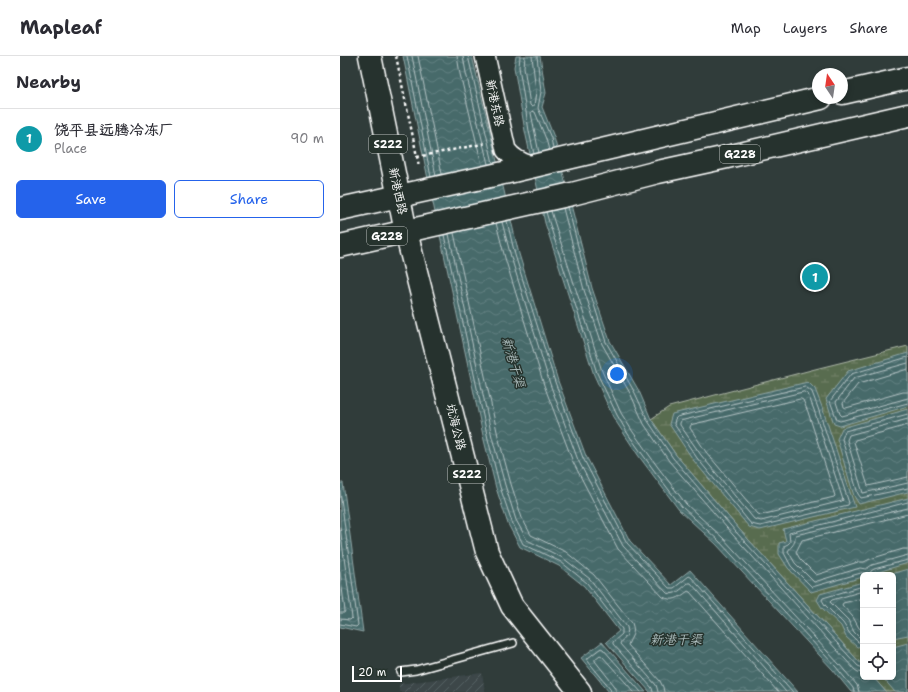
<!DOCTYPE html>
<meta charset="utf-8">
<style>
:root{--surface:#fff;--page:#f7f7f7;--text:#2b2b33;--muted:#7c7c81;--line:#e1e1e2;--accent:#2563eb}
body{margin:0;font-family:"Shantell Sans","LXGW WenKai TC",sans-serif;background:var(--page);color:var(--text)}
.controls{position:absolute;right:12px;bottom:12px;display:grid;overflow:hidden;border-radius:6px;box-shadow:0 2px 6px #0003}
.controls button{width:36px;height:36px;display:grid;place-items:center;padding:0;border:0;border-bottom:1px solid var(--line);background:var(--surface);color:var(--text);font:20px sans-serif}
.compass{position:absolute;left:472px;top:12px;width:36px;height:36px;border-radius:50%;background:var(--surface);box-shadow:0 2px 6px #0003;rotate:347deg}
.scale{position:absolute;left:12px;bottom:10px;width:50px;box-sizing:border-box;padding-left:4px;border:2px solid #fff;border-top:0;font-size:11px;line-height:14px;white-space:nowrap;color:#fff;-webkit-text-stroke:3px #26332d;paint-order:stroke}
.you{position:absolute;left:277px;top:318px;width:14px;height:14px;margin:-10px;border:3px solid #fff;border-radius:50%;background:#1a73e8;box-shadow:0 0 0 6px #1a73e833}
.badge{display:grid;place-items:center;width:26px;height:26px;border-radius:50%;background:var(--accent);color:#fff;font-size:13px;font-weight:700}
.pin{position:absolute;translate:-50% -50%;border:2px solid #fff;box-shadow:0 1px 4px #0006}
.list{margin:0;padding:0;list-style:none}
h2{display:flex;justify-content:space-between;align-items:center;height:52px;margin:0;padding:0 16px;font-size:17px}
h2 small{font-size:13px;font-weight:400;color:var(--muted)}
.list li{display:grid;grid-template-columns:26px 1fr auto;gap:12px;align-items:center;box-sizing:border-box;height:60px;padding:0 16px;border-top:1px solid var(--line)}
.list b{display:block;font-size:15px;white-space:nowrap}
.list p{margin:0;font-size:13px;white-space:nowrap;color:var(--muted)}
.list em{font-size:13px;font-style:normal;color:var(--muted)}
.actions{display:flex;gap:8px;padding:12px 16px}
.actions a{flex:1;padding:9px 0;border:1px solid var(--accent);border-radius:6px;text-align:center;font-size:14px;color:var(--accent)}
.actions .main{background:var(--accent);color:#fff}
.icon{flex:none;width:22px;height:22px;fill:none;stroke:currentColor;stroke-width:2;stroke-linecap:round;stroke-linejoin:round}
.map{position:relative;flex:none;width:568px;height:636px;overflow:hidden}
header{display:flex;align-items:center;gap:24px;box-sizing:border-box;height:56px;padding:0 20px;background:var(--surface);border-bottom:1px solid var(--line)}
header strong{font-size:19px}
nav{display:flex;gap:22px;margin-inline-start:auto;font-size:14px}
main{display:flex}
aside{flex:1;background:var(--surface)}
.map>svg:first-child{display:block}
.industrial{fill:url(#industrial-furrows)}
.wetland{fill:url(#wetland-marsh);stroke:#acb6a7}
.water{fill:url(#water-waves);stroke:#90a6a6}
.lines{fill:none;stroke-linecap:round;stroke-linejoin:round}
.shore{stroke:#b5c3c4;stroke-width:1}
.service-casing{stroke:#fff;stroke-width:10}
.secondary-casing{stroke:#fff;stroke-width:22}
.primary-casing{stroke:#fff;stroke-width:25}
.trunk-casing{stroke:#fff;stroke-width:25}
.path{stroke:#fff;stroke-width:2.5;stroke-dasharray:3 3;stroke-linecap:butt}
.service{stroke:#26332d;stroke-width:7}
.secondary{stroke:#26332d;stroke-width:19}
.primary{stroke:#26332d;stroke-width:22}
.trunk{stroke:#26332d;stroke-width:22}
.labels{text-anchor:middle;stroke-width:3;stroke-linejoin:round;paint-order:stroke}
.shield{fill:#26332d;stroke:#bec2c0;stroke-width:1}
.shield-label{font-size:11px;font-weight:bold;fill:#fff}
.street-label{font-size:12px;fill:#fff;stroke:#26332d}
.water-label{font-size:13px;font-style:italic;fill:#acbcbc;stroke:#26332d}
</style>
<header>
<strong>Mapleaf</strong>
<nav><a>Map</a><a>Layers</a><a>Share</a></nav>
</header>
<main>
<aside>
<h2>Nearby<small></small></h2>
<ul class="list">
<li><span class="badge" style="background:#0f9aa8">1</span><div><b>饶平县远腾冷冻厂</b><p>Place</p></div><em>90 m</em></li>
</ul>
<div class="actions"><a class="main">Save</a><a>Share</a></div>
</aside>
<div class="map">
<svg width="568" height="636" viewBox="0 0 568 636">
<defs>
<pattern id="industrial-furrows" width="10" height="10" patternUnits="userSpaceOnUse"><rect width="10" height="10" fill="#3c474a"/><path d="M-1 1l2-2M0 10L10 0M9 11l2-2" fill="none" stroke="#596365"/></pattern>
<pattern id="wetland-marsh" width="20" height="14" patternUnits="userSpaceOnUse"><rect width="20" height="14" fill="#596c4f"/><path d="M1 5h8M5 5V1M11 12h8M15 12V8" fill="none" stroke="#728269"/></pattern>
<pattern id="water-waves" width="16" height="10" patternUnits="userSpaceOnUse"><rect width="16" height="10" fill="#466a6b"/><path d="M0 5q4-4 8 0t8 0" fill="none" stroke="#628081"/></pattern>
</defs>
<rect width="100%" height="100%" fill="#303c3a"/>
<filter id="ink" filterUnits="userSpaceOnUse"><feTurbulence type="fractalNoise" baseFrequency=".025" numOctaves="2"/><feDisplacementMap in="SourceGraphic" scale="8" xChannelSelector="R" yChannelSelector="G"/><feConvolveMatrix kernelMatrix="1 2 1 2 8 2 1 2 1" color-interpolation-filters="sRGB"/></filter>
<g filter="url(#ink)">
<path class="industrial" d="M142,617L145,636H59V628Z"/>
<path class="wetland" d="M568,290V636H546L533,621H553V519H523V610L399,473L336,399L311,363L329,351L479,312Z"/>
<path class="water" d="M63,0H132L179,198L218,325L246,400L290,485L331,529L350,514L458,636H310L266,586L279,575L244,530L219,510L180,491L168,468L156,432L144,384L90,133Z
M176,0H200L206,37L202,51L214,81L252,232L270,285L299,335L311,363L336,399L399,473L523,610V621H533L546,636H511L493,614L376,488L339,454L298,399L273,361L254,319L205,167L185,75L174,11Z
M568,297V350L500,370L494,368L486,343L508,315Z
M468,326L475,333L482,351L515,451L420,474L409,471L354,405L329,368L332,358Z
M568,353V436L519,448L514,440L497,383L502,372Z
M0,427H3L23,576L0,571Z
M568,442V507L528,519H523V521L471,536L448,512L439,498V487L446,485L443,473Z
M568,513V579L553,582V519H547Z
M523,526V590L517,591L506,581L501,570L482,552L477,544L480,538Z
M262,586L306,636H269L241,602Z
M568,587V636H555L542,621H553V591Z"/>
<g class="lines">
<path class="shore" d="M67,0L91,121
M72,0L96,120
M78,0L102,118
M117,0L120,18L142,109
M123,0L126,17L148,108
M128,0L153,107
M180,0L179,11L189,75L194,98
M185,0L184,11L190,49L192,51L194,50L196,36L192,0
M197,0L201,36L198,52L211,82L213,93
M199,97L191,57L192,55L195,56L206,83L209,94
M228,151L249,233L266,286L295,337L308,365L333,402L396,476L518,610L523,612
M223,152L244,234L262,288L291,339L304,368L329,405L393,479L515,614L518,616L523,617
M211,155L214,165L262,315L281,357L293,376L317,410L346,448L383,482L499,608L517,629L519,636
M206,156L209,166L257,317L277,359L288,378L313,413L342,451L379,485L496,611L513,632L514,636
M167,165L175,199L215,326L243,402L287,487L329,532H334L349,520L351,521L453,636
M162,166L171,201L210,328L238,404L283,490L327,537C336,540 341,533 348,527H351L446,636
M156,167L165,202L204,329L233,406L278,493L323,541C333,546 339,542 348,535L350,536L438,636
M114,177L158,380L171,428L182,462L191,479L226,496L254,519L292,567C296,578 291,580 288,589L320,625L323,631L324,636
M109,178L152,381L165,429L176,464L187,484L223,502L250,523L287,571C290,582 282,581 280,588L316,629L317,632L318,636
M104,179L148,383L160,431L172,466L183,488L221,506L247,527L282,573V578L273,586V588L312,632L313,636
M568,301L511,318L490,345L497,364L500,365L568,347
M568,307L514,322L496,346L500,358L502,360L568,342
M568,313L518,328L503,347L504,351L506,352L563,336H568
M466,331L472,336L478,352L509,447L508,449L420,470L411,468L357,402L334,368L335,363L337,361Z
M464,336L468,338L474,354L503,444L502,445L421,465L414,463L361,399L340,369V367L341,365Z
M461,343L463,344L468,356L495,440L494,441L421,459L418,458L366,396L350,372V371L351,369Z
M568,358L505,375L502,383L518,438L521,442L568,432
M568,363L509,379L507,384L523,437L568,427
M568,369L515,384L514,386L528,430L568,421
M0,435L18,569L16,571L0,568
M568,452L456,479L455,481C455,489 452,489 448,495L455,507L474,526L520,512L526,513L532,509L568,499
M568,458L462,484L456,496L460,503L476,519L518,506H524L530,503L563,493H568
M0,471L12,562L10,564L0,563
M0,516L5,555L4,557H0
M526,519L524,517H521L472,531L451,510L444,497V490L448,488L450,486L449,477L568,446
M530,519L531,515L534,513L568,504
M523,530L483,542L482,544L485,549L503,567L510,578L518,586H523
M523,535L492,544L490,546L508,564L514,576L519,581H523
M523,542L503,547L502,549L513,561L519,572L523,575
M271,636L270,632L247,604L248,602L261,592L263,593L301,636
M276,636V632L274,629L255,605V603L260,599L262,600L294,636"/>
<defs>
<path id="service" d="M61,616L76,614L173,587"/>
<path id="secondary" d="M145,0L166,94C173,103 180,106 190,110"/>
<path id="primary" d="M30,0L66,176L147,496L172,550L240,636"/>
<path id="trunk" d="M502,37L568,22
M0,153L173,115L481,42
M0,190L232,138L318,116L387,101L568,59"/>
</defs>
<use href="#service" class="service-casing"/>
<use href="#secondary" class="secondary-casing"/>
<use href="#primary" class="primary-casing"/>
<use href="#trunk" class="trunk-casing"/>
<path class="path" d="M56,0L79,110
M77,101L147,87"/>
<use href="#service" class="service"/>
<use href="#secondary" class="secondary"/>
<use href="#primary" class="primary"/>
<use href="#trunk" class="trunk"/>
</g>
</g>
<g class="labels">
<g class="shield">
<rect x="29" y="79" width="38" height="18" rx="3"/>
<rect x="380" y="89" width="40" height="18" rx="3"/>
<rect x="27" y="171" width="40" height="18" rx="3"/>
<rect x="108" y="409" width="38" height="18" rx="3"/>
</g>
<g class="shield-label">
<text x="48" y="92">S222</text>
<text x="400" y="102">G228</text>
<text x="47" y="184">G228</text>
<text x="127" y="422">S222</text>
</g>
<g class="street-label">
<text transform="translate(155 47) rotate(78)" y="4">新港东路</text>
<text transform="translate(58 135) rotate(78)" y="4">新港西路</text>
<text transform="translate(116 371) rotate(76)" y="4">坑海公路</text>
</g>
<g class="water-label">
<text transform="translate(174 306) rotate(74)" y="5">新港干渠</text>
<text x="336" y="588">新港干渠</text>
</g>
</g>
</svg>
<div class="controls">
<button>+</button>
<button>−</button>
<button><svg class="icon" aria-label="locate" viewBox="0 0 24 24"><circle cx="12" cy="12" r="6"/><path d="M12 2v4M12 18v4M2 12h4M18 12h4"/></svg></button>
</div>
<svg class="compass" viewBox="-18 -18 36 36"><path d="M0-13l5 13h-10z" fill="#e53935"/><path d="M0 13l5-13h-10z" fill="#7c7c81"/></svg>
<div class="scale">20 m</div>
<div class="you"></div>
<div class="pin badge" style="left:475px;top:221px;background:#0f9aa8">1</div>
</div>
</main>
